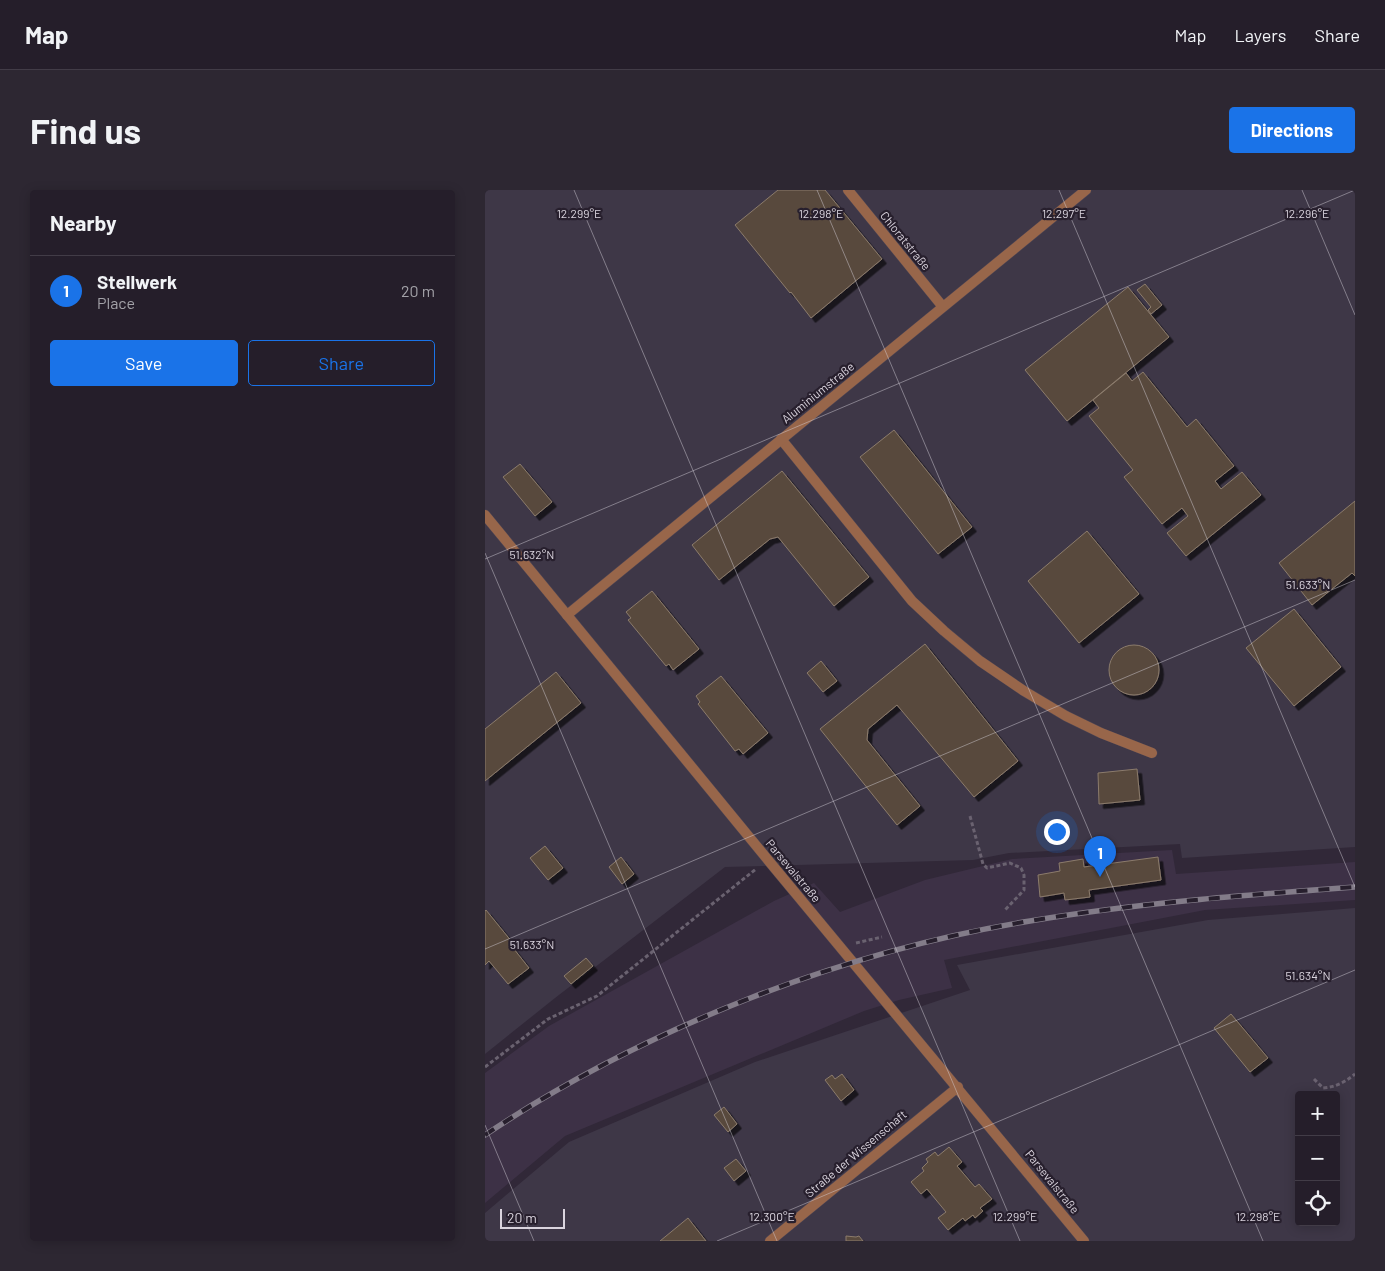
<!DOCTYPE html>
<meta charset="utf-8">
<style>
:root{--surface:#251e2a;--page:#2d2732;--text:#f1f3f6;--muted:#a3a2a8;--line:#423c47;--accent:#1a73e8}
body{margin:0;font-family:Barlow,sans-serif;background:var(--page);color:var(--text)}
.controls{position:absolute;right:15px;bottom:15px;display:grid;overflow:hidden;border-radius:5px;box-shadow:0 2px 12px #0003}
.controls button{width:45px;height:45px;display:grid;place-items:center;padding:0;border:0;border-bottom:1px solid var(--line);background:var(--surface);color:var(--text);font:25px sans-serif}
.scale{position:absolute;left:15px;bottom:12px;width:65px;box-sizing:border-box;padding-left:5px;border:2px solid #dad4de;border-top:0;font-size:14px;line-height:18px;white-space:nowrap;color:#dad4de;-webkit-text-stroke:4px #271f2d;paint-order:stroke}
.you{position:absolute;left:571px;top:641px;width:18px;height:18px;margin:-12px;border:4px solid #fff;border-radius:50%;background:#1a73e8;box-shadow:0 0 0 8px #1a73e833}
.badge{display:grid;place-items:center;width:32px;height:32px;border-radius:50%;background:var(--accent);color:#fff;font-size:16px;font-weight:700}
.pin{position:absolute;translate:-50% -41px;filter:drop-shadow(0 1px 2px #0008)}
.pin::after{content:'';position:absolute;top:26px;width:18px;height:15px;background:inherit;clip-path:polygon(0 0,100% 0,50% 100%)}
.list{margin:0;padding:0;list-style:none}
h2{display:flex;justify-content:space-between;align-items:center;height:65px;margin:0;padding:0 20px;font-size:21px}
h2 small{font-size:16px;font-weight:400;color:var(--muted)}
.list li{display:grid;grid-template-columns:32px 1fr auto;gap:15px;align-items:center;box-sizing:border-box;height:70px;padding:0 20px;border-top:1px solid var(--line)}
.list b{display:block;font-size:19px;white-space:nowrap}
.list p{margin:0;font-size:16px;white-space:nowrap;color:var(--muted)}
.list em{font-size:16px;font-style:normal;color:var(--muted)}
.actions{display:flex;gap:10px;padding:15px 20px}
.actions a{flex:1;padding:11px 0;border:1px solid var(--accent);border-radius:5px;text-align:center;font-size:18px;color:var(--accent)}
.actions .main{background:var(--accent);color:#fff}
.icon{flex:none;width:28px;height:28px;fill:none;stroke:currentColor;stroke-width:2;stroke-linecap:round;stroke-linejoin:round}
.map{position:relative;flex:none;width:870px;height:1051px;overflow:hidden;border-radius:5px}
header{display:flex;align-items:center;gap:30px;box-sizing:border-box;height:70px;padding:0 25px;background:var(--surface);border-bottom:1px solid var(--line)}
header strong{font-size:24px}
nav{display:flex;gap:28px;margin-inline-start:auto;font-size:18px}
.intro{display:flex;align-items:center;justify-content:space-between;box-sizing:border-box;height:120px;padding:0 30px}
h1{margin:0;font-size:35px}
.button{padding:12px 22px;border-radius:5px;background:var(--accent);color:#fff;font-size:18px;font-weight:700}
main{display:flex;gap:30px;padding:0 30px}
aside{flex:1;background:var(--surface);border-radius:5px;box-shadow:0 2px 12px #0003}
.map>svg:first-child{display:block}
.industrial{fill:#3e3747;fill-rule:evenodd}
.built{fill:#3d3146}
.building{fill:#594a3c;stroke:#8b7b6c;filter:url(#shadow)}
.lines{fill:none;stroke-linecap:round;stroke-linejoin:round}
.service-casing{stroke:#4c4453;stroke-width:11}
.minor-casing{stroke:#4c4453;stroke-width:11}
.tertiary-casing{stroke:#4c4453;stroke-width:11}
.path{stroke:#6a6270;stroke-width:3;stroke-dasharray:4 2.5;stroke-linecap:butt}
.service{stroke:#98664a;stroke-width:10}
.minor{stroke:#98664a;stroke-width:10}
.tertiary{stroke:#98664a;stroke-width:10}
.rail-casing{stroke:#837c89;stroke-width:5.5}
.rail{stroke:#271f2d;stroke-width:4;stroke-dasharray:11;stroke-linecap:butt}
.ticks{fill:none;stroke:#dad4de;stroke-width:1;stroke-opacity:0.45}
.labels{text-anchor:middle;stroke-width:4.5;stroke-linejoin:round;paint-order:stroke}
.street-label{font-size:12px;fill:#dad4de;stroke:#271f2d}
.ticks-label{font-size:12px;text-anchor:middle;fill:#dad4de;stroke:#271f2d;stroke-width:4.5;stroke-linejoin:round;paint-order:stroke}
</style>
<header>
<strong>Map</strong>
<nav><a>Map</a><a>Layers</a><a>Share</a></nav>
</header>
<div class="intro"><h1>Find us</h1><a class="button">Directions</a></div>
<main>
<aside>
<h2>Nearby<small></small></h2>
<ul class="list">
<li><span class="badge">1</span><div><b>Stellwerk</b><p>Place</p></div><em>20 m</em></li>
</ul>
<div class="actions"><a class="main">Save</a><a>Share</a></div>
</aside>
<div class="map">
<svg width="870" height="1051" viewBox="0 0 870 1051">
<defs>
<filter id="shadow"><feDropShadow dx="4.5" dy="4.5" stdDeviation="0" flood-color="#0009"/></filter>
</defs>
<rect width="100%" height="100%" fill="#312838"/>
<path class="industrial" d="M0,0H870V657L697,668L695,654L524,663L488,670L240,677L70,808L0,864Z
M870,718V1051H0V1023L84,952L270,872L485,800L472,775L723,730ZM814,905H851V1032H814Z"/>
<path class="built" d="M687,660L691,684L870,672V710L720,720L459,770L467,798L414,810L379,821L80,946L0,1013V883L64,836L289,711L329,693L355,722L440,690L527,669Z"/>
<path class="building" d="M293,0H340L397,69L326,128L306,102L305,103L250,35Z
M660,94L677,115L666,124L663,120L666,117L652,100Z
M643,97L684,147L582,231L540,180Z
M658,182L702,237L711,229L749,276L730,291L736,299L757,282L776,305L701,366L682,343L703,326L697,318L677,334L639,287L648,280L604,226L614,218L608,210L641,183L647,191Z
M409,240L487,337L453,364L375,267Z
M35,274L67,312L50,326L18,287Z
M297,281L384,387L349,416L293,347L285,349L234,390L207,355Z
M870,311V386L867,383L827,415L794,373Z
M602,341L654,404L594,453L543,391Z
M167,401L214,459L188,480L184,474L181,476L143,430L146,428L141,422Z
M809,419L856,477L809,516L761,458Z
M440,454L533,571L489,607L412,515L383,539L382,550L435,616L412,635L335,539Z
M624 480a25 25 0 1 1 50 0a25 25 0 1 1-50 0Z
M336,471L352,491L338,502L322,483Z
M71,482L96,513L0,591V539Z
M236,486L283,543L258,564L254,559L250,561L213,514L215,512L211,506Z
M652,579L655,610L614,614L613,583Z
M60,656L78,678L63,690L45,668Z
M136,667L149,684L137,694L124,677Z
M673,667L676,690L604,700L605,707L580,710L579,703L555,707L553,685L575,681L574,673L598,669L599,677Z
M1,720L27,752L25,754L44,778L23,794L4,771L0,775V721Z
M101,768L108,776L86,794L79,786Z
M746,824L783,868L765,882L729,838Z
M357,884L369,900L356,911L340,890L347,885L350,889Z
M239,917L252,934L243,942L229,925Z
M464,957L477,972L472,976L490,997L494,994L507,1009L495,1018L498,1021L490,1028L488,1025L480,1031L478,1028L463,1040L453,1028L461,1022L442,999L436,1004L426,992L439,981L437,978L443,972L441,969L450,962L453,966Z
M251,969L261,981L249,991L239,978Z
M203,1028L221,1051H175Z
M361,1046L371,1047L374,1046L378,1051H361Z"/>
<g class="lines">
<defs>
<path id="service" d="M296,249L427,411L459,441L495,471L539,501L581,526L616,543L667,563"/>
<path id="minor" d="M363,0L458,117
M82,425L601,0
M285,1051L473,897"/>
<path id="tertiary" d="M0,325L283,670L599,1051"/>
</defs>
<use href="#service" class="service-casing"/>
<use href="#minor" class="minor-casing"/>
<use href="#tertiary" class="tertiary-casing"/>
<path class="path" d="M485,626L498,674L502,678L525,673L536,678L539,685V700L520,720
M371,753L397,747
M0,877L63,829L112,806L271,679
M829,889L838,898C851,897 860,892 870,884"/>
<use href="#service" class="service"/>
<use href="#minor" class="minor"/>
<use href="#tertiary" class="tertiary"/>
<defs>
<path id="rail" d="M0,945C158,839 358,761 545,731C652,713 761,705 870,697"/>
</defs>
<use href="#rail" class="rail-casing"/>
<use href="#rail" class="rail"/>
</g>
<path class="ticks" d="M89,0L535,1051M332,0L778,1051M574,0L870,697M817,0L870,125M0,363L292,1051M0,369L870,0M0,759L870,390M0,935L49,1051M232,1051L870,780"/>
<g class="labels">
<g class="street-label">
<text transform="translate(420 51) rotate(51)" y="4">Chloratstraße</text>
<text transform="translate(333 203) rotate(-39)" y="4">Aluminiumstraße</text>
<text transform="translate(308 681) rotate(50)" y="4">Parsevalstraße</text>
<text transform="translate(371 964) rotate(-40)" y="4">Straße der Wissenschaft</text>
<text transform="translate(567 992) rotate(51)" y="4">Parsevalstraße</text>
</g>
</g>
<g class="ticks-label">
<text x="94" y="28">12.299°E</text>
<text x="336" y="28">12.298°E</text>
<text x="579" y="28">12.297°E</text>
<text x="822" y="28">12.296°E</text>
<text x="47" y="369">51.632°N</text>
<text x="823" y="399">51.633°N</text>
<text x="47" y="759">51.633°N</text>
<text x="823" y="790">51.634°N</text>
<text x="287" y="1031">12.300°E</text>
<text x="530" y="1031">12.299°E</text>
<text x="773" y="1031">12.298°E</text>
</g>
</svg>
<div class="controls">
<button>+</button>
<button>−</button>
<button><svg class="icon" aria-label="locate" viewBox="0 0 24 24"><circle cx="12" cy="12" r="6"/><path d="M12 2v4M12 18v4M2 12h4M18 12h4"/></svg></button>
</div>
<div class="scale">20 m</div>
<div class="you"></div>
<div class="pin badge" style="left:615px;top:687px">1</div>
</div>
</main>
